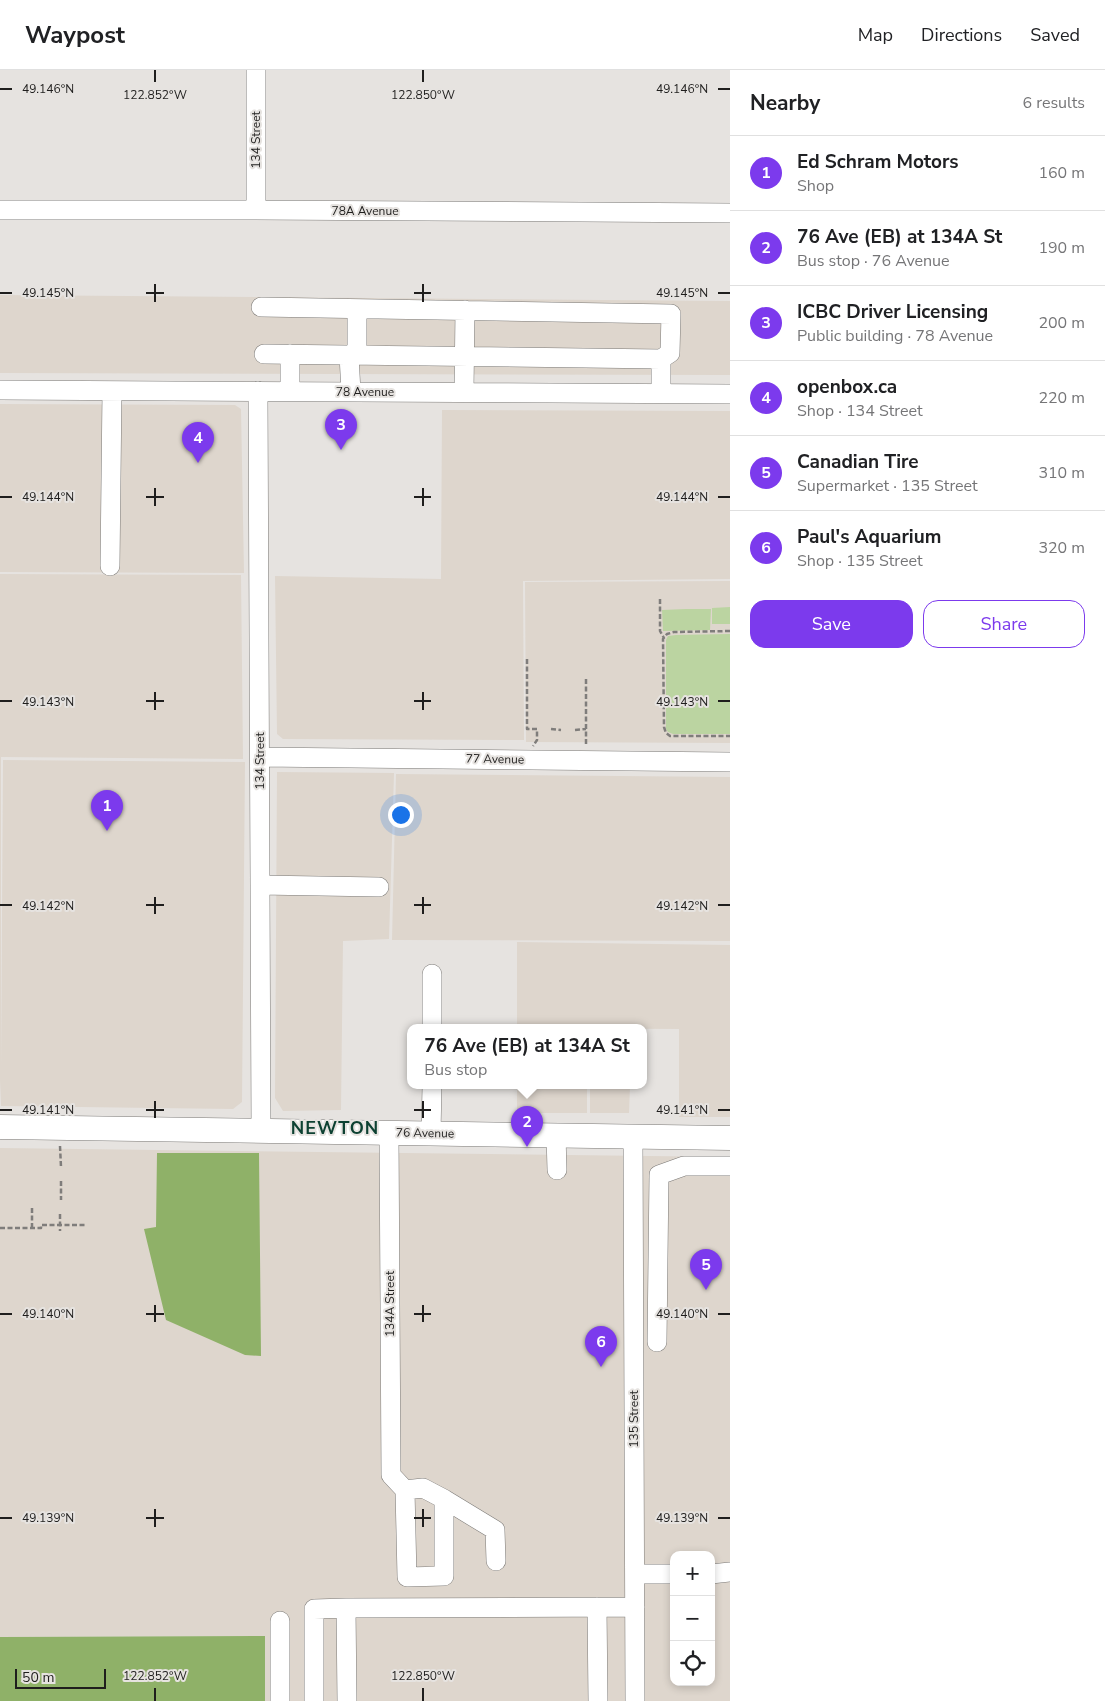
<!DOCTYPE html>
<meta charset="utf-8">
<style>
:root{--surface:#fff;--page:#f2f2f2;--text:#202124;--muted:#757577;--line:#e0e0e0;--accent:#7c3aed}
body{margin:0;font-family:"Nunito Sans",sans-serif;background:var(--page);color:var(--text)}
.controls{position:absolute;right:15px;bottom:15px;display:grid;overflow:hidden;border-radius:10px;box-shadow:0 2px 8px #0003}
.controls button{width:45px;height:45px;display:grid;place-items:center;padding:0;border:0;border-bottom:1px solid var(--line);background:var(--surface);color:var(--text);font:25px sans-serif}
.scale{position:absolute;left:15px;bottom:12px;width:91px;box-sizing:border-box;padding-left:5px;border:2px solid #1f1e1d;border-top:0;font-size:14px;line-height:18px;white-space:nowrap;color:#1f1e1d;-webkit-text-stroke:4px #e6e3e0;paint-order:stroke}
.you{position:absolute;left:400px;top:744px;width:18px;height:18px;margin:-12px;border:4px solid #fff;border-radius:50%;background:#1a73e8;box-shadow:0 0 0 8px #1a73e833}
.badge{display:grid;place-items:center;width:32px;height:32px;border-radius:50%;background:var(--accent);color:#fff;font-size:16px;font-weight:700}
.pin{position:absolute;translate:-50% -41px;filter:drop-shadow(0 1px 2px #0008)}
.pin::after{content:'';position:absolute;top:26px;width:18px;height:15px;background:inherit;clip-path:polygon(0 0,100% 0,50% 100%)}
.popup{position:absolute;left:407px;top:954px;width:240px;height:65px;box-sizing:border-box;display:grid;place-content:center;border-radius:10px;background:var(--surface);filter:drop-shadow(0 1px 4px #0005);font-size:16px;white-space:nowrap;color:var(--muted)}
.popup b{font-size:19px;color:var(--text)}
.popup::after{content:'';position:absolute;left:50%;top:100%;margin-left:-10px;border:10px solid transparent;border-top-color:var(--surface)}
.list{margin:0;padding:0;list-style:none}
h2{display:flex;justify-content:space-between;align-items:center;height:65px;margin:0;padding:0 20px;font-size:21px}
h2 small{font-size:16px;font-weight:400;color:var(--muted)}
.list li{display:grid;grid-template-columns:32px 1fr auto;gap:15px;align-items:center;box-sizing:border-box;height:75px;padding:0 20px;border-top:1px solid var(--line)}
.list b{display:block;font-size:19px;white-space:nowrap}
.list p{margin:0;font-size:16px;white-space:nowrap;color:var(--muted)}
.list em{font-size:16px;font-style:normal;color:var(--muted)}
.actions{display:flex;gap:10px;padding:15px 20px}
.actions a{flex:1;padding:11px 0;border:1px solid var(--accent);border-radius:15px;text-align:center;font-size:18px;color:var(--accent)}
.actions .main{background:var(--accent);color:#fff}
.icon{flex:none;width:28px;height:28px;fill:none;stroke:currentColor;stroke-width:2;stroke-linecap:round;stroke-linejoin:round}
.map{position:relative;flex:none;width:730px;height:1631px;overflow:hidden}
header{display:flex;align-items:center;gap:30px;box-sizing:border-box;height:70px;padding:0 25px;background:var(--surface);border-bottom:1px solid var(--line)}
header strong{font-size:24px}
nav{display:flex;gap:28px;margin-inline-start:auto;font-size:18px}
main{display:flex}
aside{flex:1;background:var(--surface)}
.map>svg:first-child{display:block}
.built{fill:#ded6cd;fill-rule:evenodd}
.green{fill:#bbd4a1}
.forest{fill:#8fb168}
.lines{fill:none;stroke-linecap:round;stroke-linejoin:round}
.minor-casing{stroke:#7b7976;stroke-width:20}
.major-casing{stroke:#7b7976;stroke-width:25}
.path{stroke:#7f7d7b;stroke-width:2.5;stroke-dasharray:5 2.5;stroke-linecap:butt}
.minor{stroke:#fff;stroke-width:19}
.major{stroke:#fff;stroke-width:24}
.ticks{fill:none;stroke:#1f1e1d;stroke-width:2}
.labels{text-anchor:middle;stroke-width:4;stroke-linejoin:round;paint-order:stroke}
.street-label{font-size:12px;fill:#1f1e1d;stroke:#e6e3e0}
.district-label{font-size:18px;font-weight:bold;letter-spacing:1px;fill:#0d4132;stroke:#e6e3e0}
.ticks-label{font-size:12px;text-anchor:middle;fill:#1f1e1d;stroke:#e6e3e0;stroke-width:4;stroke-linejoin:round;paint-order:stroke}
</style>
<header>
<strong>Waypost</strong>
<nav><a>Map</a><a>Directions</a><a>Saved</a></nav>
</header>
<main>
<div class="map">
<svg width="730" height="1631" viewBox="0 0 730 1631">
<rect width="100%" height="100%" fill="#e6e3e0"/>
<path class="built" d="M0,225L730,231V305L0,303Z
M0,334L235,335L241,339L244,503L0,502Z
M442,340L730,341V509L523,511L524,670L283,669L277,664L275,506L441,509Z
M0,504L241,505L243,689L1,687V1000L3,690L245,692L242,1032L233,1039L1,1036L0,1010Z
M730,511V673L526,672L525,512Z
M277,702L394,703L389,869L343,871L341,1040L283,1041L275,1028Z
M396,704L730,707V871L392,870Z
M517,872L730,875V1047H679V959L517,958Z
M517,1016H587V1043H517Z
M590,1016H630L629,1043H590Z
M0,1078L730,1087V1631H265V1566L0,1567ZM674,1485H711V1612H674Z"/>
<path class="green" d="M730,537V554H712V538Z
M686,539H711L710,560L663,561L662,540Z
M730,564V664H673L668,662L666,659V570L668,566L676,565Z"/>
<path class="forest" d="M157,1083H259L261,1286L245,1285L166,1250L144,1159L156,1157Z
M265,1566V1631H0V1567Z"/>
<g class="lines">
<defs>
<path id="minor" d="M0,140H256L730,143
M256,140V0
M261,237L671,244L670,283L661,289
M357,239V285
M264,284L661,289V323
M349,285L351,322
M0,320L730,324
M258,321L261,1061
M290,321V284
M464,322L465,240
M110,496L112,321
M260,687L730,692
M260,815L379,817
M432,958V904
M389,1063L391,1405L405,1420L407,1507L444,1506V1429L423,1418L405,1420
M431,1063L432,1016
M556,1065L557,1100
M633,1066L635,1631
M657,1272L659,1105L684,1096H730
M444,1429L495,1460L496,1491
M635,1504H674
M711,1504L730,1502
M597,1537L598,1631
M280,1551V1631
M314,1631V1539L346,1538
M347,1631L346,1538L635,1537"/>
<path id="major" d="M0,1057L730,1068"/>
</defs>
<use href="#minor" class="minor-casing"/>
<use href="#major" class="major-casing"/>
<path class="path" d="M660,529V561L664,568
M730,561L674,562L667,564L663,569L664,657L666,663L670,666H730
M527,589V659H537V670L533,676
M586,609V676
M551,659L561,660
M575,660L586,659
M60,1076L61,1097
M61,1111V1130
M32,1138V1158
M60,1144V1161
M0,1158H41V1155H86"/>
<use href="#minor" class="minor"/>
<use href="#major" class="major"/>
</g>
<path class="ticks" d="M155,0V12M423,0V12M0,19H12M718,19H730M155,214V232M423,214V232M0,223H12M146,223H164M414,223H431M718,223H730M155,418V436M423,418V436M0,427H12M146,427H164M414,427H431M718,427H730M155,622V640M423,622V640M0,631H12M146,631H164M414,631H431M718,631H730M155,827V844M423,827V844M0,835H12M146,835H164M414,835H431M718,835H730M155,1031V1048M423,1031V1048M0,1040H12M146,1040H164M414,1040H431M718,1040H730M155,1235V1252M423,1235V1252M0,1244H12M146,1244H164M414,1244H431M718,1244H730M155,1439V1457M423,1439V1457M0,1448H12M146,1448H164M414,1448H431M718,1448H730M155,1618V1631M423,1618V1631"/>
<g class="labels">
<g class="street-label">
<text transform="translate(256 70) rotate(-90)" y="4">134 Street</text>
<text x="365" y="145">78A Avenue</text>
<text x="365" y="326">78 Avenue</text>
<text transform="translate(495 689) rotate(1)" y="4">77 Avenue</text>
<text transform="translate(260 691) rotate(-90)" y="4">134 Street</text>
<text transform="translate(425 1063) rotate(1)" y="4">76 Avenue</text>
<text transform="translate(390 1234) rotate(-90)" y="4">134A Street</text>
<text transform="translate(634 1349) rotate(-90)" y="4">135 Street</text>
</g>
<g class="district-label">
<text x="335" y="1064">NEWTON</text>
</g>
</g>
<g class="ticks-label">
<text x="48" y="23">49.146°N</text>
<text x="682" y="23">49.146°N</text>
<text x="155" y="29">122.852°W</text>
<text x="423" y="29">122.850°W</text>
<text x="48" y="227">49.145°N</text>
<text x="682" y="227">49.145°N</text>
<text x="48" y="431">49.144°N</text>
<text x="682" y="431">49.144°N</text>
<text x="48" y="636">49.143°N</text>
<text x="682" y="636">49.143°N</text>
<text x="48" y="840">49.142°N</text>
<text x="682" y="840">49.142°N</text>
<text x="48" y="1044">49.141°N</text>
<text x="682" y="1044">49.141°N</text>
<text x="48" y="1248">49.140°N</text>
<text x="682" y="1248">49.140°N</text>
<text x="48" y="1452">49.139°N</text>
<text x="682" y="1452">49.139°N</text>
<text x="155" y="1610">122.852°W</text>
<text x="423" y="1610">122.850°W</text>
</g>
</svg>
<div class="controls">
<button>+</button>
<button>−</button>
<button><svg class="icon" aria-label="locate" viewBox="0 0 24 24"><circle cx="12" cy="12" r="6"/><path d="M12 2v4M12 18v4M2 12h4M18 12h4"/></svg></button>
</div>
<div class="scale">50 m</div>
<div class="you"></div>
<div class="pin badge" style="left:107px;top:761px">1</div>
<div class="pin badge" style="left:527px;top:1077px">2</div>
<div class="popup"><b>76 Ave (EB) at 134A St</b>Bus stop</div>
<div class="pin badge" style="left:341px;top:380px">3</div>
<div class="pin badge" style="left:198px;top:393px">4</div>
<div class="pin badge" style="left:706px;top:1220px">5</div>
<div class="pin badge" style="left:601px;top:1297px">6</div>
</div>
<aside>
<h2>Nearby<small>6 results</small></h2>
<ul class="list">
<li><span class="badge">1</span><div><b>Ed Schram Motors</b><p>Shop</p></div><em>160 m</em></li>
<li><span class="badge">2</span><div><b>76 Ave (EB) at 134A St</b><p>Bus stop · 76 Avenue</p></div><em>190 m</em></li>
<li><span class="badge">3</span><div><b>ICBC Driver Licensing</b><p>Public building · 78 Avenue</p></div><em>200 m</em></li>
<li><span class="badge">4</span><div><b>openbox.ca</b><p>Shop · 134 Street</p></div><em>220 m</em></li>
<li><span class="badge">5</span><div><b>Canadian Tire</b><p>Supermarket · 135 Street</p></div><em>310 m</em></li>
<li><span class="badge">6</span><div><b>Paul's Aquarium</b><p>Shop · 135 Street</p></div><em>320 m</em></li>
</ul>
<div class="actions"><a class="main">Save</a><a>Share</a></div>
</aside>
</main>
